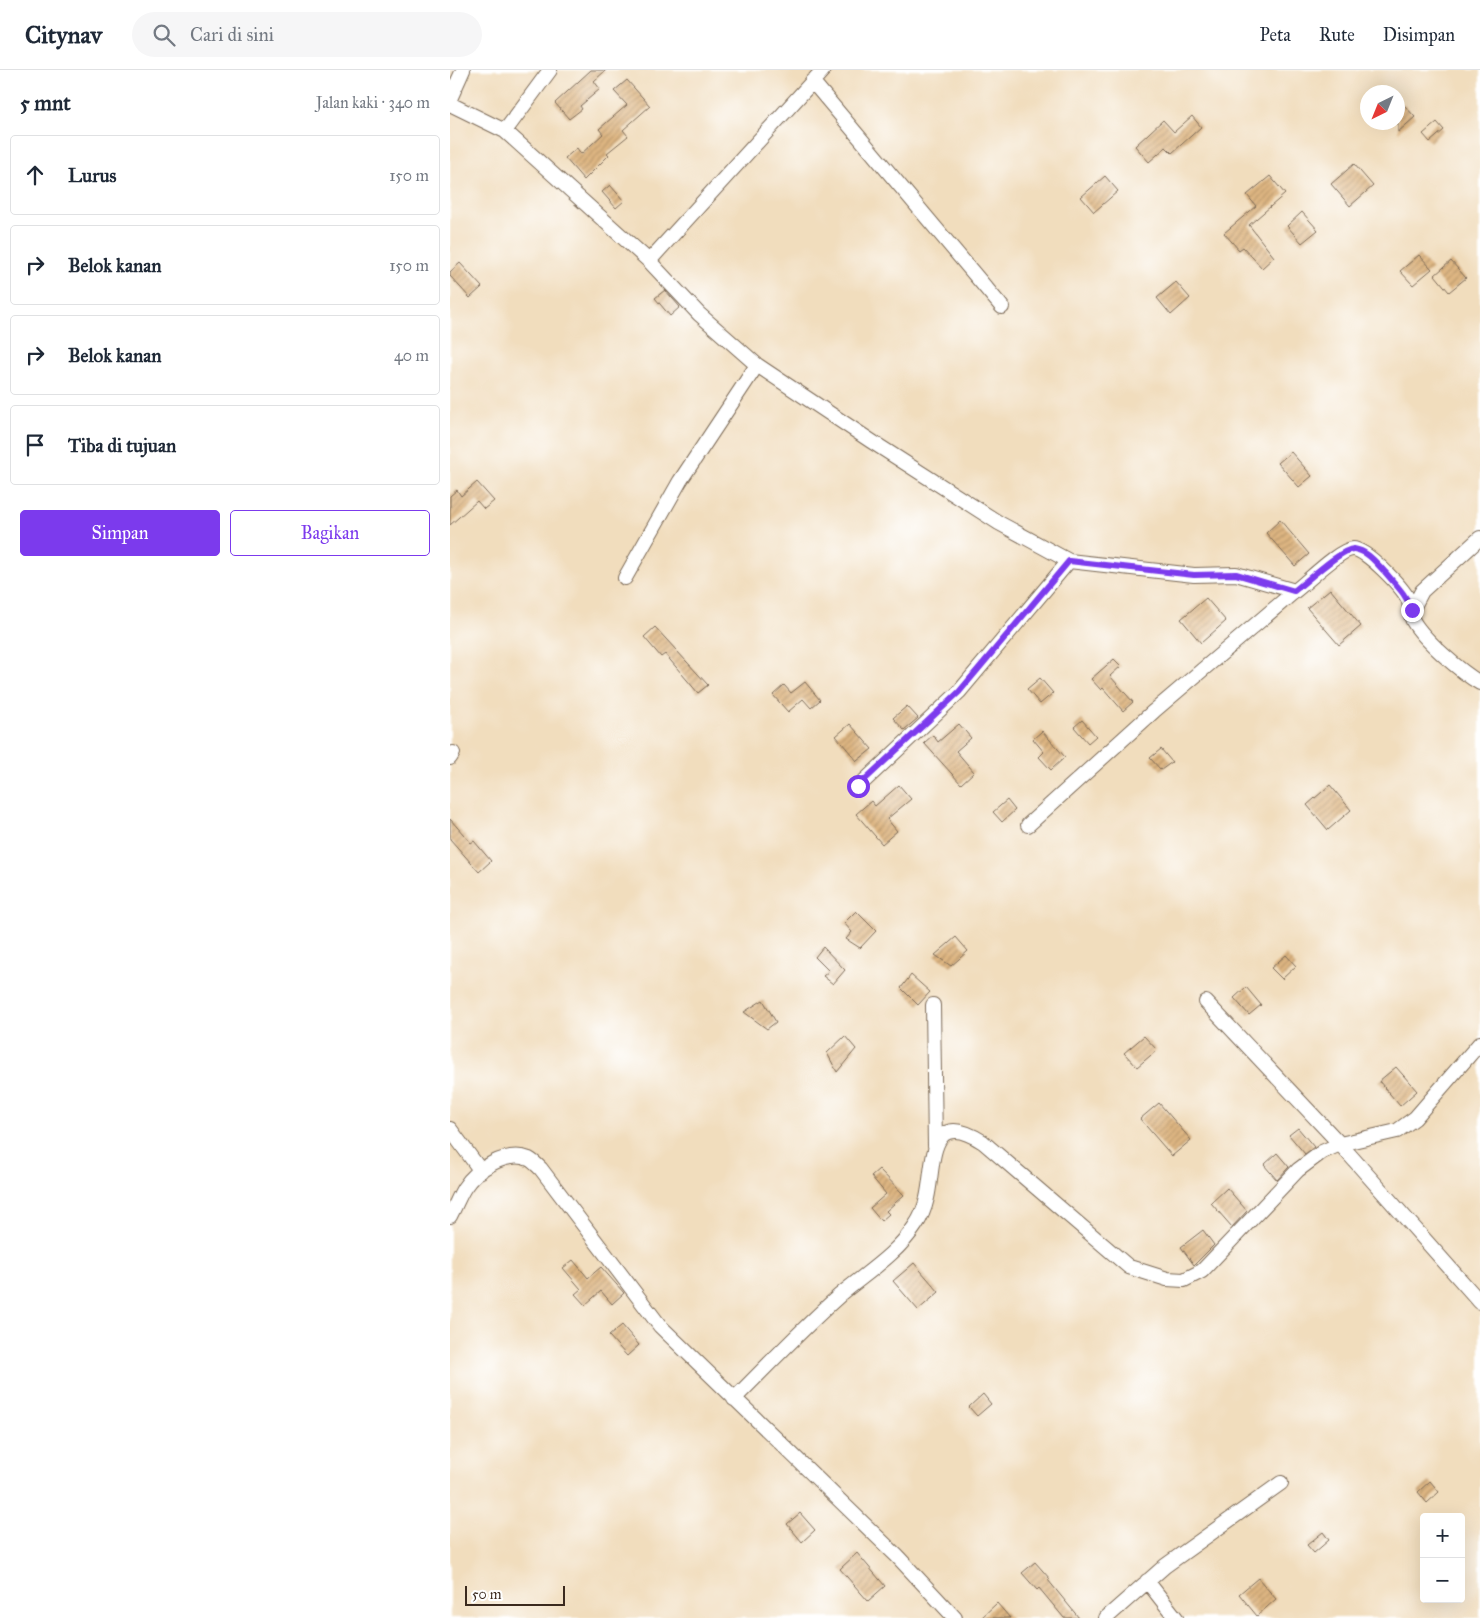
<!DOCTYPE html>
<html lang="id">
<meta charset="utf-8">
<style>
:root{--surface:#fff;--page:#f6f6f7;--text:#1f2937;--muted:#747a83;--line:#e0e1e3;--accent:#7c3aed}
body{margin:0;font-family:"IM FELL Great Primer",serif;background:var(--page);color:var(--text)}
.controls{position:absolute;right:15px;bottom:15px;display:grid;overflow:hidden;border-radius:5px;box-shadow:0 5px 20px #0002}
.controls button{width:45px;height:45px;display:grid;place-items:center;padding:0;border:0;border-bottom:1px solid var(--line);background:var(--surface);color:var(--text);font:25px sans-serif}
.compass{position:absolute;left:910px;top:15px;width:45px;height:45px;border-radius:50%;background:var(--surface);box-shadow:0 5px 20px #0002;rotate:223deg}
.scale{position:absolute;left:15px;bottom:12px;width:100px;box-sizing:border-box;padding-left:5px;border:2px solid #3b2a1e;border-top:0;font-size:14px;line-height:18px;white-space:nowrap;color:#3b2a1e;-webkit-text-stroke:4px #fff;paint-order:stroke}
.stop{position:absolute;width:15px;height:15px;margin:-11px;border:4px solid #7c3aed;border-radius:50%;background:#fff}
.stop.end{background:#7c3aed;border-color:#fff;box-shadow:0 1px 5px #0008}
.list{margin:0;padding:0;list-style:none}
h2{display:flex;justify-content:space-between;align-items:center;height:65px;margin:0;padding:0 20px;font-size:21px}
h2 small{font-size:16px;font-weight:400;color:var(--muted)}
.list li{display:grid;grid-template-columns:32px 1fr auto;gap:15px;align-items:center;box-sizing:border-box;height:80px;margin:0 10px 10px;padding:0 10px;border:1px solid var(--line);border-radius:5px}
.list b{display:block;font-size:19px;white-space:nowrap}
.list em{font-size:16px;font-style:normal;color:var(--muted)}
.actions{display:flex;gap:10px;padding:15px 20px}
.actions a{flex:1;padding:11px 0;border:1px solid var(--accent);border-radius:5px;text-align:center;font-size:18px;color:var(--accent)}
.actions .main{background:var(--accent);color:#fff}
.icon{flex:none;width:28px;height:28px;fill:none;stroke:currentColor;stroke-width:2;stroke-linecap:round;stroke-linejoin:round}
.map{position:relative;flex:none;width:1030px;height:1548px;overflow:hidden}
header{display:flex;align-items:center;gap:30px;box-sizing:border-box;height:70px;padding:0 25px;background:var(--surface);border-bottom:1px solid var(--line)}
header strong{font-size:24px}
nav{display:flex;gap:28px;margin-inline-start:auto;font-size:18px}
.search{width:350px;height:45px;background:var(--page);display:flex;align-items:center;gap:12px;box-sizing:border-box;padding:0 18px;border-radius:28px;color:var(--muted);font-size:19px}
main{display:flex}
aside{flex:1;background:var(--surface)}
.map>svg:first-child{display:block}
.building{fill:url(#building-hatch)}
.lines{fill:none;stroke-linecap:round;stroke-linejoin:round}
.street-casing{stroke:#7b6956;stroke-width:16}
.street{stroke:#fff;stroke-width:14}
.route{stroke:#7c3aed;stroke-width:6}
</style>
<header>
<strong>Citynav</strong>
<div class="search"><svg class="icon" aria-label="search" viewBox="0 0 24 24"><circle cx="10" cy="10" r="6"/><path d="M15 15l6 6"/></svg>Cari di sini</div>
<nav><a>Peta</a><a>Rute</a><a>Disimpan</a></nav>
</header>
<main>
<aside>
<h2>5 mnt<small>Jalan kaki · 340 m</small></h2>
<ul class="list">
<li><svg class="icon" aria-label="ahead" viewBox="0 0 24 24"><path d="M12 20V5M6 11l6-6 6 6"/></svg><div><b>Lurus</b></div><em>150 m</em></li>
<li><svg class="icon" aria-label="right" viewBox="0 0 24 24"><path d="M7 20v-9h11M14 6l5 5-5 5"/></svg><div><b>Belok kanan</b></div><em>150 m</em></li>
<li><svg class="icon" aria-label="right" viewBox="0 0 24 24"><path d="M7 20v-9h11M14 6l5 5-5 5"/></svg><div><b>Belok kanan</b></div><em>40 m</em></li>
<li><svg class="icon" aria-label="arrive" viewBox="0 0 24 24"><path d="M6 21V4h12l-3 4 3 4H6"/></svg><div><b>Tiba di tujuan</b></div></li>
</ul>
<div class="actions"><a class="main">Simpan</a><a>Bagikan</a></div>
</aside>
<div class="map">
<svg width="1030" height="1548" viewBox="0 0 1030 1548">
<defs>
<pattern id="building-hatch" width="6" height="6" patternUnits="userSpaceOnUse" patternTransform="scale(1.25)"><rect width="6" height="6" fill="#deb682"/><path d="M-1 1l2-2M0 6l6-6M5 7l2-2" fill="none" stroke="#b5946a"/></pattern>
</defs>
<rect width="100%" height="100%" fill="#fff"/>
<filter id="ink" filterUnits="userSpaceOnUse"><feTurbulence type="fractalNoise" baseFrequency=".02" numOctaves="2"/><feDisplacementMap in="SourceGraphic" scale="10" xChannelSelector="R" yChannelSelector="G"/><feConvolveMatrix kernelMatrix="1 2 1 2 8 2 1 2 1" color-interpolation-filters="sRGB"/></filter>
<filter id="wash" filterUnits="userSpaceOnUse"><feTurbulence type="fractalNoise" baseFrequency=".0096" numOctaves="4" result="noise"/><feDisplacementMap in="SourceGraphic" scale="20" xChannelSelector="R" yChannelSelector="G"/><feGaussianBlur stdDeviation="1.12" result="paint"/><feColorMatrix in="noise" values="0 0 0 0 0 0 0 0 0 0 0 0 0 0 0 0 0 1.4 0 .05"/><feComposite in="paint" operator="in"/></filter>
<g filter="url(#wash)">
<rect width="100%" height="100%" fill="#f1ddbd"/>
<g id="blocks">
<path class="building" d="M141,0H156L144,11L150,19L130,36L132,39L119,49L105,33Z
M177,10L200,36L173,60L178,66L157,83L159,85L134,110L115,88L127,78L131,84L153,64L149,59L177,35L164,21Z
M954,35L965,47L948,62V40Z
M742,46L751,57L722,83L716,77L699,92L685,76L713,50L724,62Z
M987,52L994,60L980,72L973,64Z
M904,94L923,116L900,136L881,114Z
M655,106L668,121L644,142L631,127Z
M820,106L835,124L799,155L824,187L812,198L793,177L789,180L774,163L806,136L797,125Z
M160,115L174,131L166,138L152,122Z
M852,142L868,160L852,173L837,156Z
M969,185L982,199L963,215L950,201Z
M1001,191L1016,208L999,222L985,205Z
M10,193L32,217L20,228L0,206V202Z
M726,212L740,228L721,245L707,228Z
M215,220L230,237L220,246L205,228Z
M841,382L862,406L849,417L828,393Z
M27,412L44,431L34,439L27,431L0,455V426L7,420L11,426Z
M830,450L859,484L845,496L816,463Z
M880,519L911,556L889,575L857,538Z
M756,528L776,551L751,573L731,549Z
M205,557L258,615L248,623L215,584L211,587L194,567Z
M664,589L671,596L660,606L683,632L673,641L653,618L651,620L641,609Z
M590,608L603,623L590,634L577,619Z
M355,612L370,630L361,638L353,629L338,642L323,625L334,615L341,623Z
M457,636L468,648L454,660L443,648Z
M632,650L646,666L638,673L624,657Z
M400,654L422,679L407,691L386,666Z
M509,654L521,668L506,681L524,702L511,714L474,673L483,665L488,672Z
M592,661L615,687L601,700L589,687L594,682L583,669Z
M711,679L722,692L711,700L700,688Z
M449,715L461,729L437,749L447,761L432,774L406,744L421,731L425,736Z
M880,715L901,740L878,760L857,735Z
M557,730L565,740L552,752L543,742Z
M0,749L21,773L24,771L41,791L29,802L0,769Z
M406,841L426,861L410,878L396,869L402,862L394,853Z
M506,867L518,881L501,896L485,885Z
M373,877L395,900L383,914L373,906L379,901L365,887Z
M836,885L846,896L832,909L821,898Z
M461,905L480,922L468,935L451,918Z
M796,917L811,935L799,945L784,928Z
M313,930L326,952L317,959L294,942Z
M395,966L406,979L387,1002L377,983Z
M694,966L707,980L687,997L674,983Z
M946,997L967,1021L950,1036L929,1011Z
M709,1033L741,1070L722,1086L690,1049Z
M848,1058L864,1077L855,1084L839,1065Z
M827,1083L839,1097L827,1110L814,1095Z
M429,1099L454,1125L436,1141L439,1144L431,1151L420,1138L436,1124L421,1106Z
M777,1118L797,1141L782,1157L761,1133Z
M753,1160L764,1175L744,1195L731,1177Z
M123,1190L138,1208L151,1197L174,1223L162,1234L151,1221L135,1235L125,1224L131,1219L113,1198Z
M464,1193L489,1222L468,1240L443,1211Z
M172,1255L189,1275L177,1286L159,1266Z
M533,1324L541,1334L527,1346L519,1337Z
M980,1411L989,1422L977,1433L968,1422Z
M350,1443L365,1460L352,1472L337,1454Z
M873,1462L879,1470L864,1483L857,1475Z
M407,1483L435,1516L418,1531L390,1499Z
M585,1492L600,1509L598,1510L629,1548H614L589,1518L587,1520L572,1503Z
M808,1508L826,1529L807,1546L789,1524Z
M547,1533L560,1548H531Z"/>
</g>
</g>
<g filter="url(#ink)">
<use href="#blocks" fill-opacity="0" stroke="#7b6956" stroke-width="1"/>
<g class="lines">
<defs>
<path id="street" d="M100,0L55,61L199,191L249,244L307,295L230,411L175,508
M362,11L552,237
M0,29L13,0
M0,34L55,61
M199,191L373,0
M307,295L421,371L549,453L619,491L744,505L786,504L845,521C857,512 890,479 903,479C916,479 952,517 958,529C961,536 960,545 963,551C974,570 1011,602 1030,613
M962,540L972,521L1030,468
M0,688L3,683
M409,716L509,622L619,491
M578,755L704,641L845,521
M756,932L890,1074L1030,1232
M483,935L485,1076
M0,1059L31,1101
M0,1146C5,1137 9,1126 14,1118C26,1099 57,1080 79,1089C83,1091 88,1096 91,1099L210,1256L447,1486L505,1548
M284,1329C319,1294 353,1258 390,1225C416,1203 446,1185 465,1156C470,1149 475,1137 477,1128C485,1094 477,1037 533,1072L679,1197L717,1209L734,1210L752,1201L848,1100L872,1082L890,1074L947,1061L965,1048L1030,973
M697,1511L726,1548
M656,1548L715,1496L831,1413"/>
</defs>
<use href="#street" class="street-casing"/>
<use href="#street" class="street"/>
</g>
</g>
<g class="lines" filter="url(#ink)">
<path class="route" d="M408,716L509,622L619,491L744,505L786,504L844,521C856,512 892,478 904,479C918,481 926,493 935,502C946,515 956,524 962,540"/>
</g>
</svg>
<div class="controls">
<button>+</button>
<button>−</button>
</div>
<svg class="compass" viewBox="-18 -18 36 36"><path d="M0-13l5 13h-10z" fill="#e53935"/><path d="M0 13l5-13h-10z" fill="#747a83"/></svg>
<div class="scale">50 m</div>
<div class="stop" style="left:408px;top:716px"></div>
<div class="stop end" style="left:962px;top:540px"></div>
</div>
</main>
